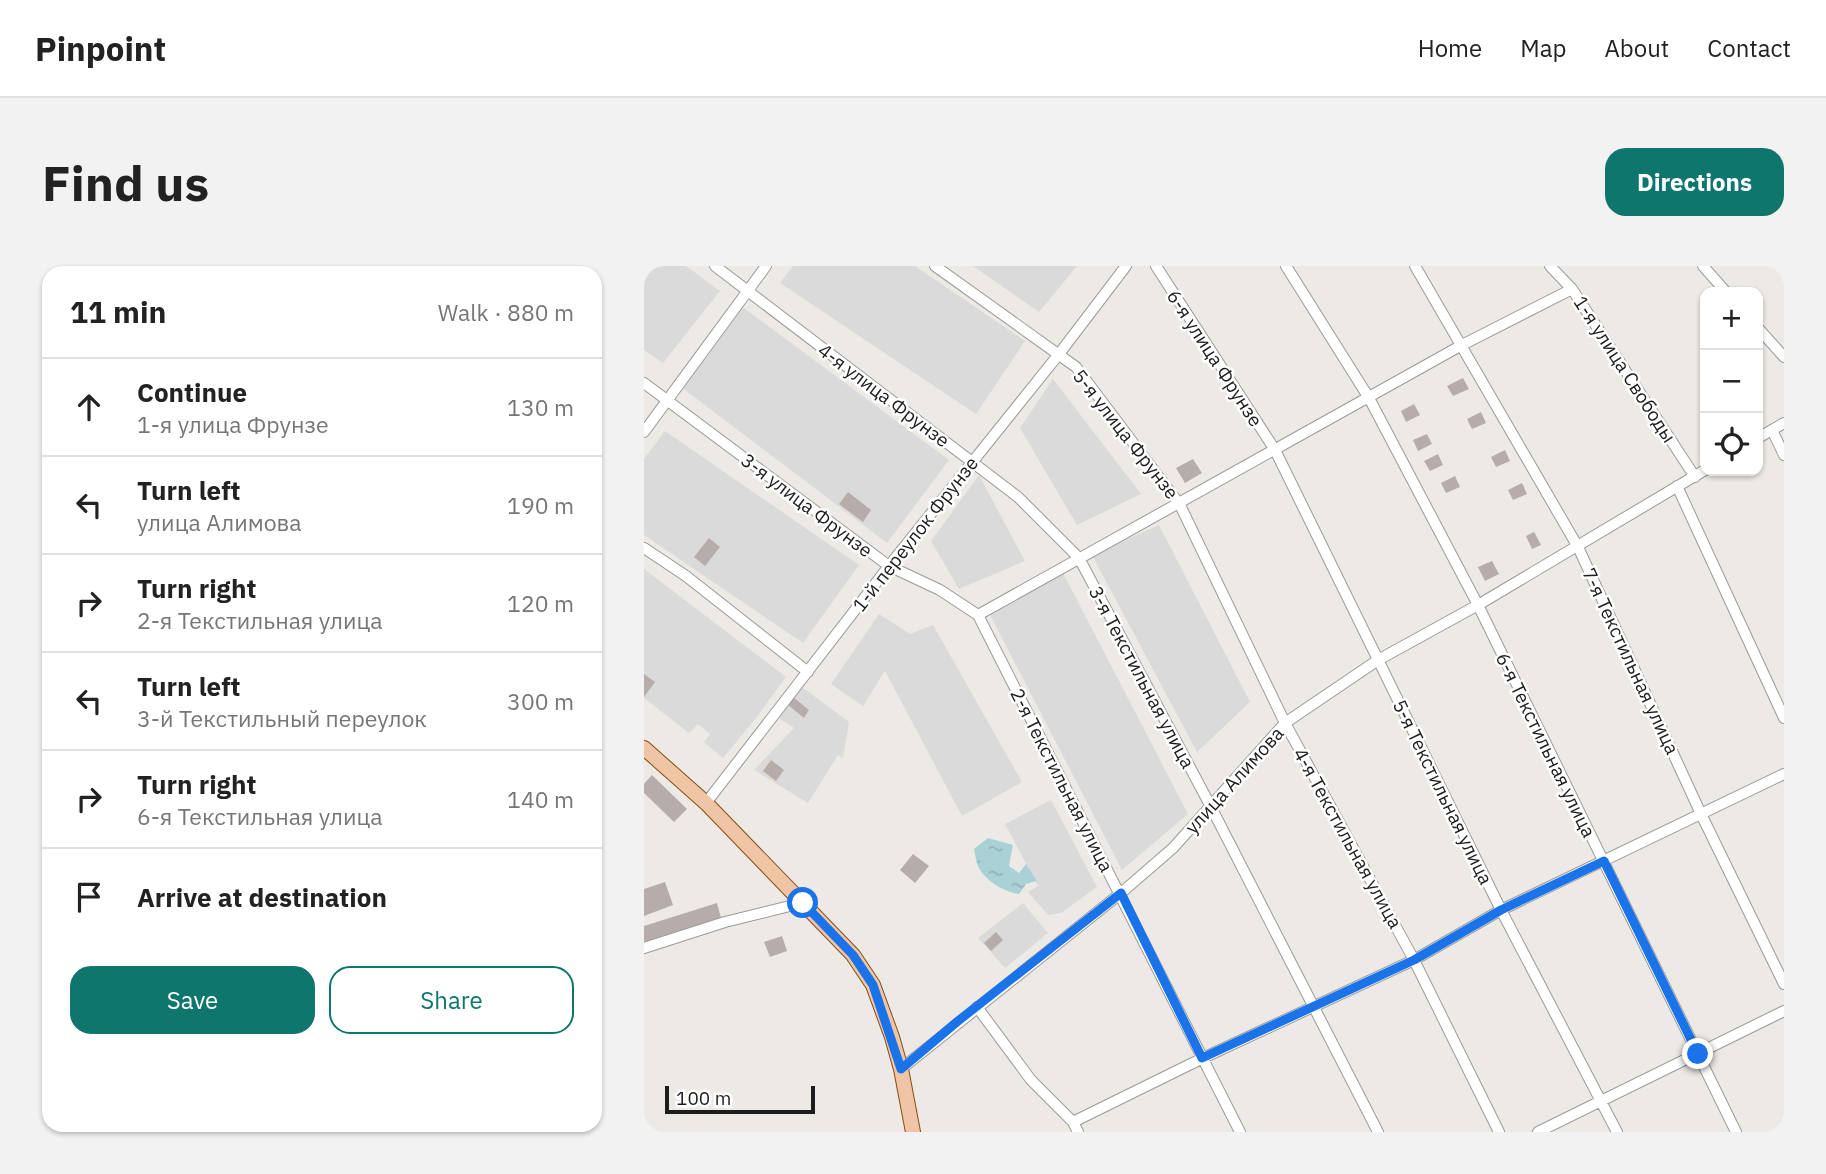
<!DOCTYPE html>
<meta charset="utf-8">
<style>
:root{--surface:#fff;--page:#f2f2f2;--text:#222;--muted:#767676;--line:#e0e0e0;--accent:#0f766e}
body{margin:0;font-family:"IBM Plex Sans",sans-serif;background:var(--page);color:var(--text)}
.controls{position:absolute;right:21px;top:21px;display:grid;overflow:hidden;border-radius:14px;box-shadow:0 2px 5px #0004}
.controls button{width:63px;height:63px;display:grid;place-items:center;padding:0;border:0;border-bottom:2px solid var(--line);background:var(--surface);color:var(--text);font:35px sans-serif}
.scale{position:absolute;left:21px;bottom:18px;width:150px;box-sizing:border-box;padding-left:7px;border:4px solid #1d1d1d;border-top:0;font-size:19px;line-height:24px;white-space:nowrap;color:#1d1d1d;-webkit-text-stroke:5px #fff;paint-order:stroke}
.stop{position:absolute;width:21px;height:21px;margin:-16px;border:5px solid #1a73e8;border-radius:50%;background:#fff}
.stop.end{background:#1a73e8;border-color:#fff;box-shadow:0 2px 7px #0008}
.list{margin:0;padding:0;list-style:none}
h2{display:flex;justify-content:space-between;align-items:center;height:91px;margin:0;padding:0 28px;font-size:30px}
h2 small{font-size:23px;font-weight:400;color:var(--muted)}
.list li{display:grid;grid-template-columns:46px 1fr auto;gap:21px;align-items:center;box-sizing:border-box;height:98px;padding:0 28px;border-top:2px solid var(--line)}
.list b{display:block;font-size:26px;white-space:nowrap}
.list p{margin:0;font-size:23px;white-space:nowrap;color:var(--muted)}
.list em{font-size:23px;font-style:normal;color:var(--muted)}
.actions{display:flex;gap:14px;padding:21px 28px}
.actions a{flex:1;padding:16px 0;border:2px solid var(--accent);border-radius:21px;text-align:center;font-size:24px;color:var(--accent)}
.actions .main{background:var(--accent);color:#fff}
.icon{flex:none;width:38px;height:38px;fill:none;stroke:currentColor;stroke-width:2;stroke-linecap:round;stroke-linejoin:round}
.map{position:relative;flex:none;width:1140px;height:866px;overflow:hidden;border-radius:21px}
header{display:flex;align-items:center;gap:42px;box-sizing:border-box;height:98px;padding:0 35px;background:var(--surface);border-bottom:2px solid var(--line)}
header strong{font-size:33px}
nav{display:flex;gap:38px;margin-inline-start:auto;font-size:24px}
.intro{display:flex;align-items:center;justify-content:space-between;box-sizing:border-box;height:168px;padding:0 42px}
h1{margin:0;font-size:49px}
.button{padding:18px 32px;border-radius:21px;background:var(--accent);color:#fff;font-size:24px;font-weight:700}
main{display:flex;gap:42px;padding:0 42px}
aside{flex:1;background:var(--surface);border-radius:21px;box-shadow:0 2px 5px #0004}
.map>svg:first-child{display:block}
.residential{fill:#dbdada}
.water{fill:url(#water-ripples)}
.building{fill:#b6adaa}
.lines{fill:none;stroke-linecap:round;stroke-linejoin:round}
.minor-casing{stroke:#9a9a9a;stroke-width:12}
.major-casing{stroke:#854d12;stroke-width:16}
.minor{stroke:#fff;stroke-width:10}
.major{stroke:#f0c5a6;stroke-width:14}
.route{stroke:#1a73e8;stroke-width:9}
.labels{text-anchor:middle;stroke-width:5;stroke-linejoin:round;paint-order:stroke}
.street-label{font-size:19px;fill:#1d1d1d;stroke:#fff}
</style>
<header>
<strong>Pinpoint</strong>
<nav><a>Home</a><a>Map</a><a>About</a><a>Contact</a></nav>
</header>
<div class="intro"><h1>Find us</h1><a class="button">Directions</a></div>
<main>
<aside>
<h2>11 min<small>Walk · 880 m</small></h2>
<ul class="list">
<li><svg class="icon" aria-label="ahead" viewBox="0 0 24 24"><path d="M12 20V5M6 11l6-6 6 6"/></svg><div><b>Continue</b><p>1-я улица Фрунзе</p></div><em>130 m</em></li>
<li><svg class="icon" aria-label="left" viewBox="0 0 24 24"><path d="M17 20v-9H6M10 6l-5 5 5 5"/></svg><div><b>Turn left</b><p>улица Алимова</p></div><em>190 m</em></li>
<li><svg class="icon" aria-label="right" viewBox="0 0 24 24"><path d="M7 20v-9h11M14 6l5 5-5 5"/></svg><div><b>Turn right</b><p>2-я Текстильная улица</p></div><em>120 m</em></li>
<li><svg class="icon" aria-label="left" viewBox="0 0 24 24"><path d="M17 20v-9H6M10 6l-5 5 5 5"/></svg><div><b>Turn left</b><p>3-й Текстильный переулок</p></div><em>300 m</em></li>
<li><svg class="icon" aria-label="right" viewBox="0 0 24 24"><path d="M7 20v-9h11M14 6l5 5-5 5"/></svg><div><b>Turn right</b><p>6-я Текстильная улица</p></div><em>140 m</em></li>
<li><svg class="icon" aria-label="arrive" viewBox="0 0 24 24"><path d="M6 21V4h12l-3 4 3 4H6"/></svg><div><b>Arrive at destination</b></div></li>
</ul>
<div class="actions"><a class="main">Save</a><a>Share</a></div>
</aside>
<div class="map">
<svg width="1140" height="866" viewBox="0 0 1140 866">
<defs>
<pattern id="water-ripples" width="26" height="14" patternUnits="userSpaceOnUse" patternTransform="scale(1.75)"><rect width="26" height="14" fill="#aad2d6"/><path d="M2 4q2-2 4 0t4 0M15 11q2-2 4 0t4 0" fill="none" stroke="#92b4b7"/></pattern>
</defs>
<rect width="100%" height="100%" fill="#ede9e4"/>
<path class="residential" d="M0,0H42L76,25L19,97L0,84Z
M149,0H271L381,75L332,148L136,17Z
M329,0H433L395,46Z
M97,40L305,194L243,277L37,121Z
M409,113L497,228L433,259L376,162Z
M21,165L215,299L159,377L0,269V193Z
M335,209L381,295L315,323L287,275Z
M515,259L606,436L553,486L448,289Z
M0,303L142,411L112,452L79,492L60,476L66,468L54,458L45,467L0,432Z
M418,305L544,548L478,604L343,343Z
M235,348L266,368L289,359L378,516L318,550L241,405L219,440L187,418Z
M158,421L205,456L199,492L194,489L164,537L110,504L150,462L135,452Z
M407,534L453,621L417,647L404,649L384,626L394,620L361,558Z
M379,637L404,667L361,702L334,672Z"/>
<path class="water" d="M344,572L369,579L365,600L375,607L382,598L393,615L382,618L375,628C360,626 340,614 334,600C332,595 331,588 330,583Z"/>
<path class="building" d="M819,112L825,123L809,130L803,120Z
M770,138L776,149L762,156L757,145Z
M837,146L842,157L828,163L823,153Z
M783,168L788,178L774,185L769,174Z
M861,184L866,195L852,201L847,191Z
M794,188L799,199L786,205L780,195Z
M549,193L558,207L541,217L532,202Z
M811,210L816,221L802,227L797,217Z
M878,217L883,228L869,234L864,224Z
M204,226L227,244L219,256L195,238Z
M890,266L897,279L888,283L882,270Z
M65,272L76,281L61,300L50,291Z
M848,295L855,308L841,315L834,301Z
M0,408L11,416L0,431Z
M149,431L165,444L160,452L143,438Z
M127,494L140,504L132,515L119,505Z
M8,509L43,543L30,556L0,527V518Z
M269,588L285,600L271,617L256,604Z
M21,616L29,639L0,650V623Z
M73,637L77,652L0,676V660Z
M352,666L359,674L347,685L340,677Z
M138,670L143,685L126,691L120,676Z"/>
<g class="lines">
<defs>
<path id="minor" d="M71,0L374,231L435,292L567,541L734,866
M291,0L432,101L536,239L641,457L770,694L855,866
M512,0L631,184L857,644L973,866
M642,0L725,132L834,339L1092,866
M771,0L934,281L1057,548L1140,718
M906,0L928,23L1051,211
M1059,0L1082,26
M1114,62L1140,91
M0,117L245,300L296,324L334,349L596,866
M1128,164L1140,189
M0,166L122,0
M1114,172L1140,157
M1033,220L1140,452
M0,282L42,310L164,406
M334,349L818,79L928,23
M62,537L245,300L415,88L482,0
M0,682L81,656L158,637
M333,741L387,814L429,856L434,866
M257,803L477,627L529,582L641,457L734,394L834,339L1061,204
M429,856L559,792L770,694L857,644L1140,508
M894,866L1140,745"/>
<path id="major" d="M0,482L62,537L209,689L229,719L248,771L257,803L269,866"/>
</defs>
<use href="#minor" class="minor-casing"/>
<use href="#major" class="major-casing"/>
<use href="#minor" class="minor"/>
<use href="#major" class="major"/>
</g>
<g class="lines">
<path class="route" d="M159,637L209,689L229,719L257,803L314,755L477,627L558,792L770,694L857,644L960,595L1054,788"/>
</g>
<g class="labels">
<g class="street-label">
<text transform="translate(571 92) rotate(57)" y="7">6-я улица Фрунзе</text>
<text transform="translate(981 103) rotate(57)" y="7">1-я улица Свободы</text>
<text transform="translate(240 129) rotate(37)" y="7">4-я улица Фрунзе</text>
<text transform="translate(482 168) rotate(52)" y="7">5-я улица Фрунзе</text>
<text transform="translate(163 239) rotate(37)" y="7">3-я улица Фрунзе</text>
<text transform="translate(271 268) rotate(-52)" y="7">1-й переулок Фрунзе</text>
<text transform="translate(987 395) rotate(65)" y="7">7-я Текстильная улица</text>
<text transform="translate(498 411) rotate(62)" y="7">3-я Текстильная улица</text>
<text transform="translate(902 479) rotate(64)" y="7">6-я Текстильная улица</text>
<text transform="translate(418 514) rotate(63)" y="7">2-я Текстильная улица</text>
<text transform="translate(590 514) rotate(-48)" y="7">улица Алимова</text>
<text transform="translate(799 526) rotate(64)" y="7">5-я Текстильная улица</text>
<text transform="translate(704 572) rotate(61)" y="7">4-я Текстильная улица</text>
</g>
</g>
</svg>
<div class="controls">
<button>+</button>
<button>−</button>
<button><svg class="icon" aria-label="locate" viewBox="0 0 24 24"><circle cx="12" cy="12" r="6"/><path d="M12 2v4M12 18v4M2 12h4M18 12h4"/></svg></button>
</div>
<div class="scale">100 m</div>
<div class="stop" style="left:159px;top:637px"></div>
<div class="stop end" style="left:1054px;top:788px"></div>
</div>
</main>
